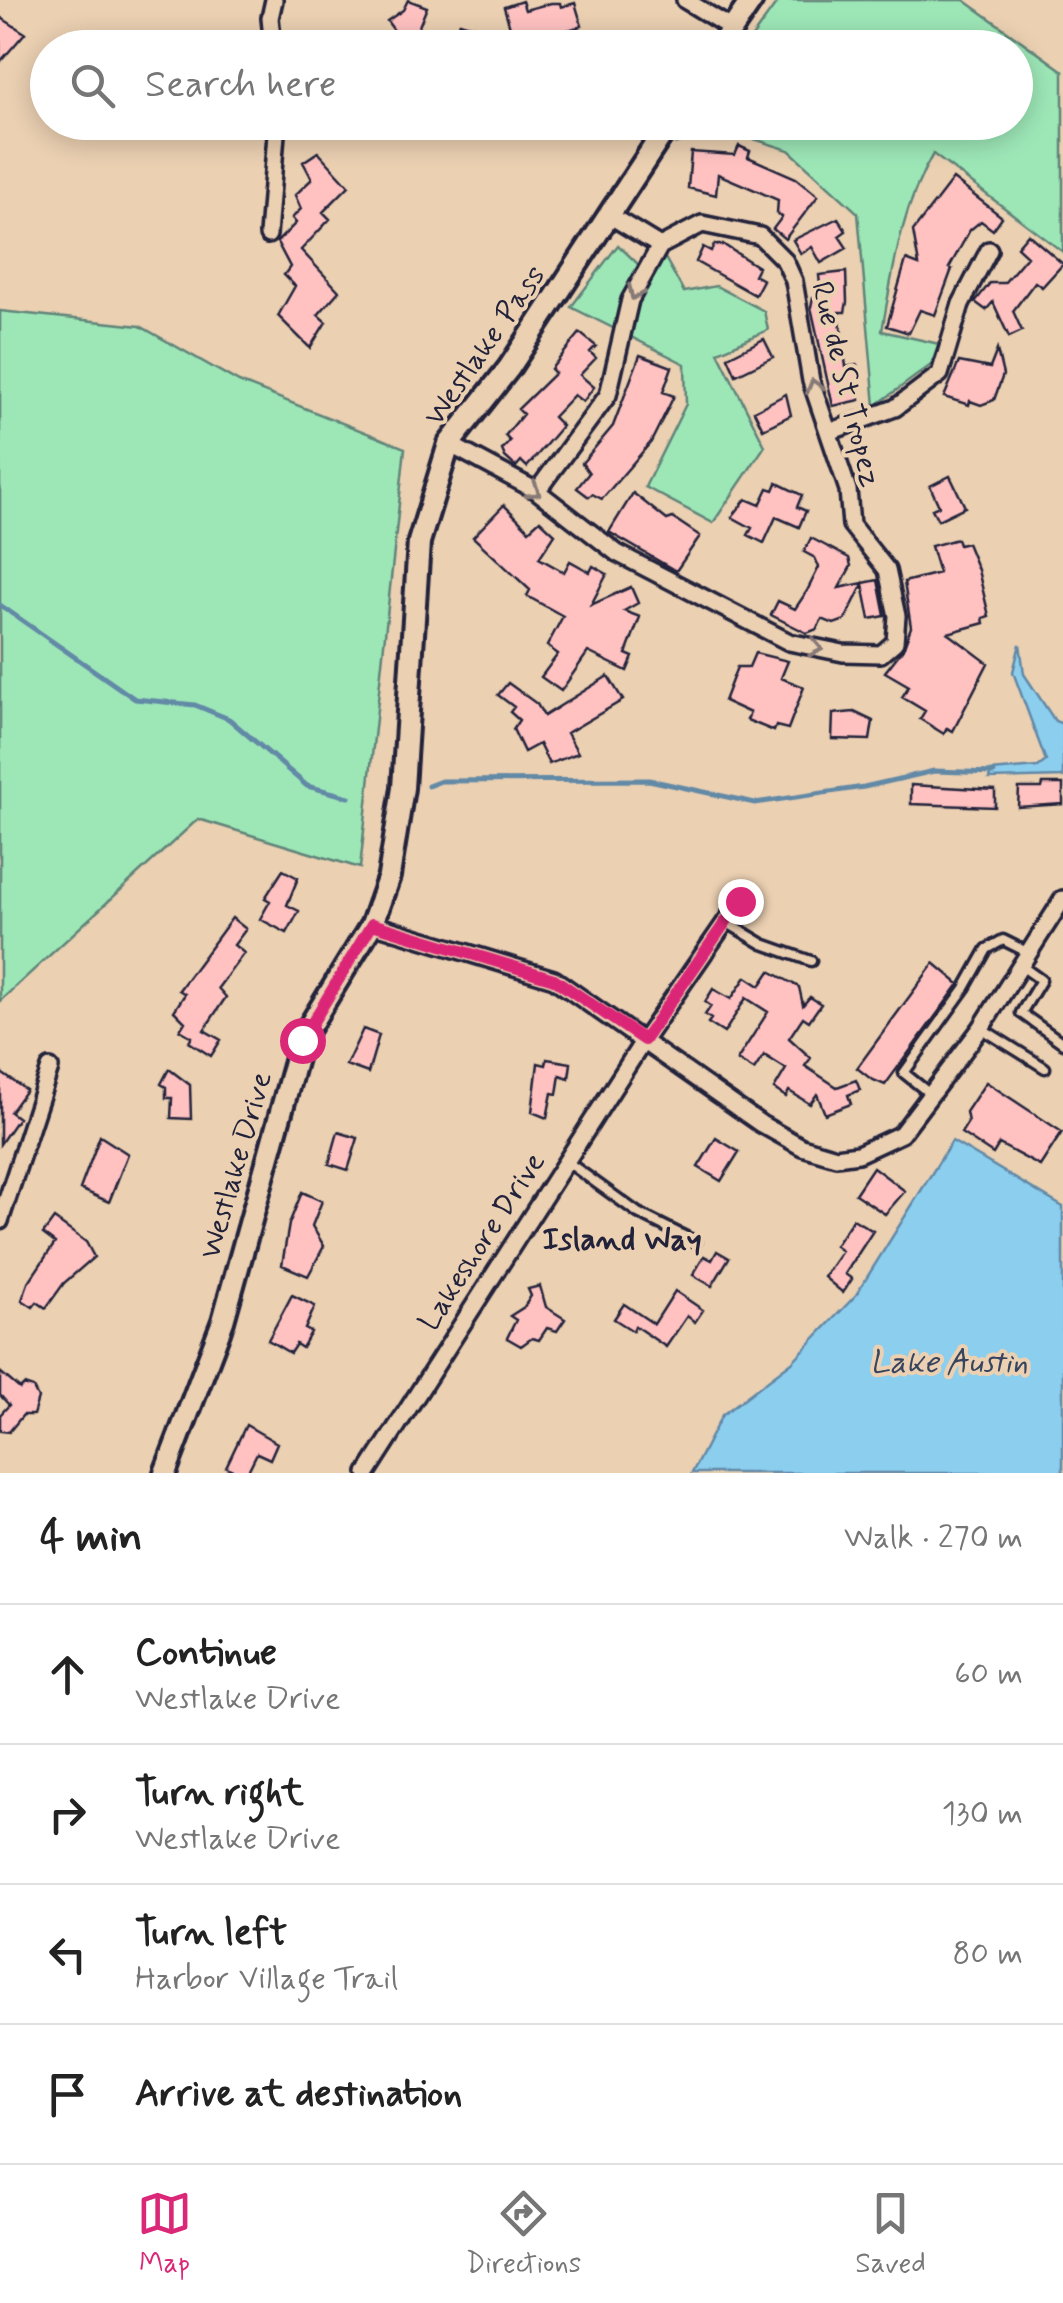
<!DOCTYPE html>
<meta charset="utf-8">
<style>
:root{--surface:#fff;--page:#f2f2f2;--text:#222;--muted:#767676;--line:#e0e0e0;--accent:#db2777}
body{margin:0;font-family:Mynerve,sans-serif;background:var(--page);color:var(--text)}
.stop{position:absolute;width:30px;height:30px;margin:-22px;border:8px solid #db2777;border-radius:50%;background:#fff}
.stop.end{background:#db2777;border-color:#fff;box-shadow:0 2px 10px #0008}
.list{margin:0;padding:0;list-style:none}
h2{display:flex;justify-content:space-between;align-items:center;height:130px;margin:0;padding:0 40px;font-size:42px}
h2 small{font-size:32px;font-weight:400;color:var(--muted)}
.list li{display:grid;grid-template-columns:65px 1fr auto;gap:30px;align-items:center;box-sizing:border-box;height:140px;padding:0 40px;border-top:2px solid var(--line)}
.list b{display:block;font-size:38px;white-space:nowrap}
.list p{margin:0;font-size:32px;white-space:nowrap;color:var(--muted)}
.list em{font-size:32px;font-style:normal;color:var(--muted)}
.icon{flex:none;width:55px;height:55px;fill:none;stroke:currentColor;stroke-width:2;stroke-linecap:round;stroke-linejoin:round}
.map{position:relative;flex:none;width:1063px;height:1473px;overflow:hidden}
.search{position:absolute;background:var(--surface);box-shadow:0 5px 25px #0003;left:30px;right:30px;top:30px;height:110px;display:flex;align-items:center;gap:25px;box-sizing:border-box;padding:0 35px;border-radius:55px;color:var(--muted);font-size:38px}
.sheet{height:690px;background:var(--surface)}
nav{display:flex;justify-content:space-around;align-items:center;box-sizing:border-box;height:140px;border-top:2px solid var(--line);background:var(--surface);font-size:28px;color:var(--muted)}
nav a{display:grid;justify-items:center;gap:5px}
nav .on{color:var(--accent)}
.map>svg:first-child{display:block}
.green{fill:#9de7b7;stroke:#608479;stroke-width:2.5}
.water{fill:#8cceee;stroke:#6289a6;stroke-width:2.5}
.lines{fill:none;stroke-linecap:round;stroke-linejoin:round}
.stream{stroke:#6289a6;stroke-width:5}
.building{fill:#ffc2c1;stroke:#22223b;stroke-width:2.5}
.service-casing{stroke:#22223b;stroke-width:15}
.minor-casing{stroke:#22223b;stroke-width:22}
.tertiary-casing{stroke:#22223b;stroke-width:28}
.service{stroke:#ebd0b2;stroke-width:8}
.minor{stroke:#ebd0b2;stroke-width:15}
.tertiary{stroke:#ebd0b2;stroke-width:20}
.oneway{stroke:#867976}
.route{stroke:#db2777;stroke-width:12}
.labels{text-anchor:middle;stroke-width:8;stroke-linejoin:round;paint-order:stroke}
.street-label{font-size:30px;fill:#22223b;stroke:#ebd0b2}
.neighbourhood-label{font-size:32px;font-weight:bold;fill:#22223b;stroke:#ebd0b2}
.water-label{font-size:32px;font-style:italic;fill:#37445f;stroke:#ebd0b2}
</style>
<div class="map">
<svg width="1063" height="1473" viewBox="0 0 1063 1473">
<rect width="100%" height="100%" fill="#ebd0b2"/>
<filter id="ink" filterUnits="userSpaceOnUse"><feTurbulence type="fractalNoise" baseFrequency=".01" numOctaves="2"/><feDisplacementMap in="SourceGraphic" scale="20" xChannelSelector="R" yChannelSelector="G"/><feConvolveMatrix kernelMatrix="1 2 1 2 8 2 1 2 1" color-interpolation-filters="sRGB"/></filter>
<g filter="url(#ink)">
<path class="green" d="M779,0H964L1063,71V252L933,154C901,208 893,270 882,331L939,344L931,365L875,406L858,213L789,150L722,129L677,143L691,123L1016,122V48L745,47Z
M618,245L640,266L665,258L684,292L716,286L764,311L768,330L718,352L765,446L713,523L645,487L686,404L685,364L571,307Z
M0,311L140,326L239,382L405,448L360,868L198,819L0,1001Z"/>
<path class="water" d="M1020,644L1024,674L1055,721L1063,724V777L989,779L991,771L1038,767L1046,761L1013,672Z
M952,1141L1063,1207V1473H692L722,1415L792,1362L856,1295Z"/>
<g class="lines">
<path class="stream" d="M0,605L135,699L195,705L229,719L307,786L349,797
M428,786L441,781L649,780L755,803L864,787L934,771L994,773"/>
</g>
<path class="building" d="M408,0L427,7L418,29L456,34L460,22L473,26L472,48H414L403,32L398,36L387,21L403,10Z
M522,1L525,10L551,3H560L561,7L575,3L582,26L568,30L572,48H505L502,37L512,34L504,7Z
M0,17L25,33L0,62Z
M739,146L750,151L748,157L796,178L818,196L785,239L773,229L782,217L777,213L778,200L718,174L716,195L688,188L691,152L735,155Z
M318,152L349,186L323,212L330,219L301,250L339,291L318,315L326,322L310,348L278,316L295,286L284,275L290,267L277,242L296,223L292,218L301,209L295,195L312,179L303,162Z
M953,179L1002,217L993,230L981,221L970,230L949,268L952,269L935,315L920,310L909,333L887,326L906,260L919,265L913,231Z
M838,218L846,231L839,236L847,248L821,263L812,247L801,254L793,240Z
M1028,234L1063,264L1042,287L1035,282L1013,311L1022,331L1009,337L993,302L986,310L975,302L990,283H1004L1027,256L1017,247Z
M714,245H724L758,267L754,275L763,280L755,295L696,262L703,247L711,251Z
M846,272L847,302L845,312H839L846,367L857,365L860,400L833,406L811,307L813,297L821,296L819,275Z
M580,333L596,346L590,352L596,358L580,375L594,387L583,402L574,395L553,417L562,426L527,467L521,461L516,467L505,457L502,450L510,441L505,436L523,414L518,409L555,373L551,369Z
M764,339L773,357L736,375L728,357Z
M997,350L1003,375L994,400L981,405L970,401L969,405L944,397L959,362L990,368Z
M640,355L672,367L663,392L674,396L651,442L602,499L592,494L589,497L577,488L589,473L582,463L613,426Z
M786,394L791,415L763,429L754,411Z
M950,476L965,507L938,520L932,509L939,506L930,486Z
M777,483L802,495L797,507L806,511L799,527L776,517L764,543L748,535L752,528L732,517L746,499L760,505L768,488L774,490Z
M633,493L667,520L673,518L700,536L676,571L609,532Z
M504,505L529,530L540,520L555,534L539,558L564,572L570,561L590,572L593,566L607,574L591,605L631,587L638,603L624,611L640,617L626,654L633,657L627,671L588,652L561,691L541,677L558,654L547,646L563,616L527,596L530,590L473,537Z
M811,538L849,558L851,566L839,588L878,580L885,616L870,619L863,584L845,620L834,624L822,619L817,629L807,633L771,615L778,601L795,609L807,591L819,567L815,558L804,552Z
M957,539L959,545L967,543L978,570L989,616L983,618L984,623L948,633L988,663L953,731L947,728L944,734L920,719L925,711L902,697L909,686L885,672L903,649L911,627L904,582L939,573L931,546Z
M755,653L788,661L781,678L804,687L788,729L776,726L774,731L747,720L750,713L724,701L737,667H749Z
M608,676L623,700L567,733L578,753L549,764L539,744L524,752L513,729L519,720L510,712L514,707L498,695L508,683L537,704L544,716Z
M854,712L873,721L870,740L832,739L833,714Z
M1043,784H1063V804L1018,807L1019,788H1042Z
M911,785L995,790V807L911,804Z
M283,870L298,878L287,905L299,911L287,933L260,919L270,901L265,898Z
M232,918L246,929L234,945L244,953L218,988L226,997L204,1030L221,1040L211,1056L189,1042L192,1037L180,1030L185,1022L174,1011L185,994L179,990Z
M934,963L959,984L885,1085L871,1079L857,1068Z
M770,971L799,987L803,1005L810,997L821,1004L809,1021L803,1017L789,1038L811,1058L805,1066L837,1087L856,1080L860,1090L848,1095L851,1104L825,1114L817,1094L810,1104L789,1091L786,1097L774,1089L786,1069L764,1055L754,1070L737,1060L768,1012L746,998L724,1033L708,1023L711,1019L705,1015L711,1006L705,1002L713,989L731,999L746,977L760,986Z
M363,1029L379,1035L368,1073L346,1065Z
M547,1059L571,1063L569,1078L560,1075L557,1094L552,1093L547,1118L532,1112L538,1063L546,1065Z
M169,1069L190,1085L191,1119L171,1118L172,1098H166V1087L161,1084Z
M0,1072L26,1090L10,1112L18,1118L0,1144Z
M986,1082L1062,1132L1040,1166L999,1144L993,1154L961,1133L968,1122L966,1112Z
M338,1132L358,1138L348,1170L329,1164Z
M100,1136L128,1154L109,1202L80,1189Z
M716,1138L739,1152L721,1181L698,1167Z
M873,1167L905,1191L885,1214L855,1194Z
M302,1192L322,1201L312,1226L324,1246L308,1276L282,1265L289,1224Z
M54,1219L86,1242L94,1257L64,1283L46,1308L37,1302L33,1307L22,1300L28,1283L55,1243L43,1234Z
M853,1219L873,1231L845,1274L852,1279L843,1293L824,1277L842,1251L835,1246Z
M717,1251L729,1258L712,1286L693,1275L704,1256L712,1260Z
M540,1286L546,1307L565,1319L557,1331L547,1328L539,1340L532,1338L521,1346L507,1338L516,1320L510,1316L524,1307L531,1296L528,1289Z
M675,1291L703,1310L695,1322L687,1316L666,1347L635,1326L633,1331L614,1319L624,1304L654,1324Z
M292,1295L315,1306L305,1329L311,1332L302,1348L296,1344L290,1353L268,1340Z
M0,1372L20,1389L24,1385L33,1388L38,1398L33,1415H23L9,1432L0,1431V1415L9,1405L0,1395Z
M246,1425L277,1443L270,1459L257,1453L247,1473H239L226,1467Z"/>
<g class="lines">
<defs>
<path id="service" d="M726,922L763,944L811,961
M1020,965L1041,980L1021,1013L1063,1043
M981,1028L1045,1068
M930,1094L904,1073L965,988L987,949L1003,940L1029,953
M566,1161L638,1213L696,1242"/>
<path id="minor" d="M685,0L731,28
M273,48L270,18L274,0
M609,215L660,246
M268,235L277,122
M829,432L895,408L940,374L961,304L989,250
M449,444L537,491L617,553L789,642L843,653L881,654L895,642L897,616L887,570L851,525L848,490L811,381L794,281L785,261L760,236L702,224L660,246L630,300L608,395L537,491
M372,924L554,979L761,1124L802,1147L836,1157L858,1154L901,1134L981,1028L1063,899
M0,1221L50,1068
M367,1473L644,1040L740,901"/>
<path id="tertiary" d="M719,48L752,0
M165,1473L223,1321L301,1040L372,924L389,876L403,788L419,542L449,444L509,368L670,122"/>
</defs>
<use href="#service" class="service-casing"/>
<use href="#minor" class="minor-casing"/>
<use href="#tertiary" class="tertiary-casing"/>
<use href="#service" class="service"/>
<use href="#minor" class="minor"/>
<use href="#tertiary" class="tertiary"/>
</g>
<defs><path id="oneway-chevron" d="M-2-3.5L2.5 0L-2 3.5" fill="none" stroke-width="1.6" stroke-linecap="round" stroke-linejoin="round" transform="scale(2.5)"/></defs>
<g class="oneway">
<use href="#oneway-chevron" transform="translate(635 293) rotate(115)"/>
<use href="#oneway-chevron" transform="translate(814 386) rotate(-106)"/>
<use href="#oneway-chevron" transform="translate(534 491) rotate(32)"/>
<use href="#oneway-chevron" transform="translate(816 648) rotate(12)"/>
</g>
</g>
<g class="lines" filter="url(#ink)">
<path class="route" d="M302,1040L372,924L554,979L644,1040L740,901"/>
</g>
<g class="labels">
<g class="street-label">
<text transform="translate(484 345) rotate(-55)" y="10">Westlake Pass</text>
<text transform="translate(847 384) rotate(76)" y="10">Rue de St Tropez</text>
<text transform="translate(235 1165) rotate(-74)" y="10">Westlake Drive</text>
<text transform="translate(481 1241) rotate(-57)" y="10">Lakeshore Drive</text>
</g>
<g class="neighbourhood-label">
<text x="622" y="1249">Island Way</text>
</g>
<g class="water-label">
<text x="949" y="1372">Lake Austin</text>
</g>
</g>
</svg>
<div class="stop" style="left:302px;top:1040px"></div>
<div class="stop end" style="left:740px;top:901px"></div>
<div class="search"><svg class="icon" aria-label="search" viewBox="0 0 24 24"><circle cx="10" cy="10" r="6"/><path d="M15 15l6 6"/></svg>Search here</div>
</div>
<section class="sheet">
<h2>4 min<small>Walk · 270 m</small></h2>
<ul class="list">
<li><svg class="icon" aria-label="ahead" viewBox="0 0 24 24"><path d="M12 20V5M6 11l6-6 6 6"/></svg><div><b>Continue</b><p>Westlake Drive</p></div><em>60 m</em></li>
<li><svg class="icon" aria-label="right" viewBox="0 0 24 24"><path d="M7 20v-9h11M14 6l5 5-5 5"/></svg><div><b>Turn right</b><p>Westlake Drive</p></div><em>130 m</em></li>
<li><svg class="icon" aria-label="left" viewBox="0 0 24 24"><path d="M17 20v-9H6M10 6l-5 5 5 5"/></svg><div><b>Turn left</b><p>Harbor Village Trail</p></div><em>80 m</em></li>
<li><svg class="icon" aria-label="arrive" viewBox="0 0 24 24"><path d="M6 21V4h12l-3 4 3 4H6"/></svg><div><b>Arrive at destination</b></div></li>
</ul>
</section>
<nav>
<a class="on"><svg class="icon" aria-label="map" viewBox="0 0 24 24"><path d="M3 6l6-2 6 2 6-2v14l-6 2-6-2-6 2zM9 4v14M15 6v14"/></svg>Map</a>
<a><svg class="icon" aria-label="directions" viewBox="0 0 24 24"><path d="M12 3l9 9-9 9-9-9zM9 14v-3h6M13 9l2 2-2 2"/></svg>Directions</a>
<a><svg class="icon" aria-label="saved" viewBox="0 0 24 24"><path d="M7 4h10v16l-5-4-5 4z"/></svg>Saved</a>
</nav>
